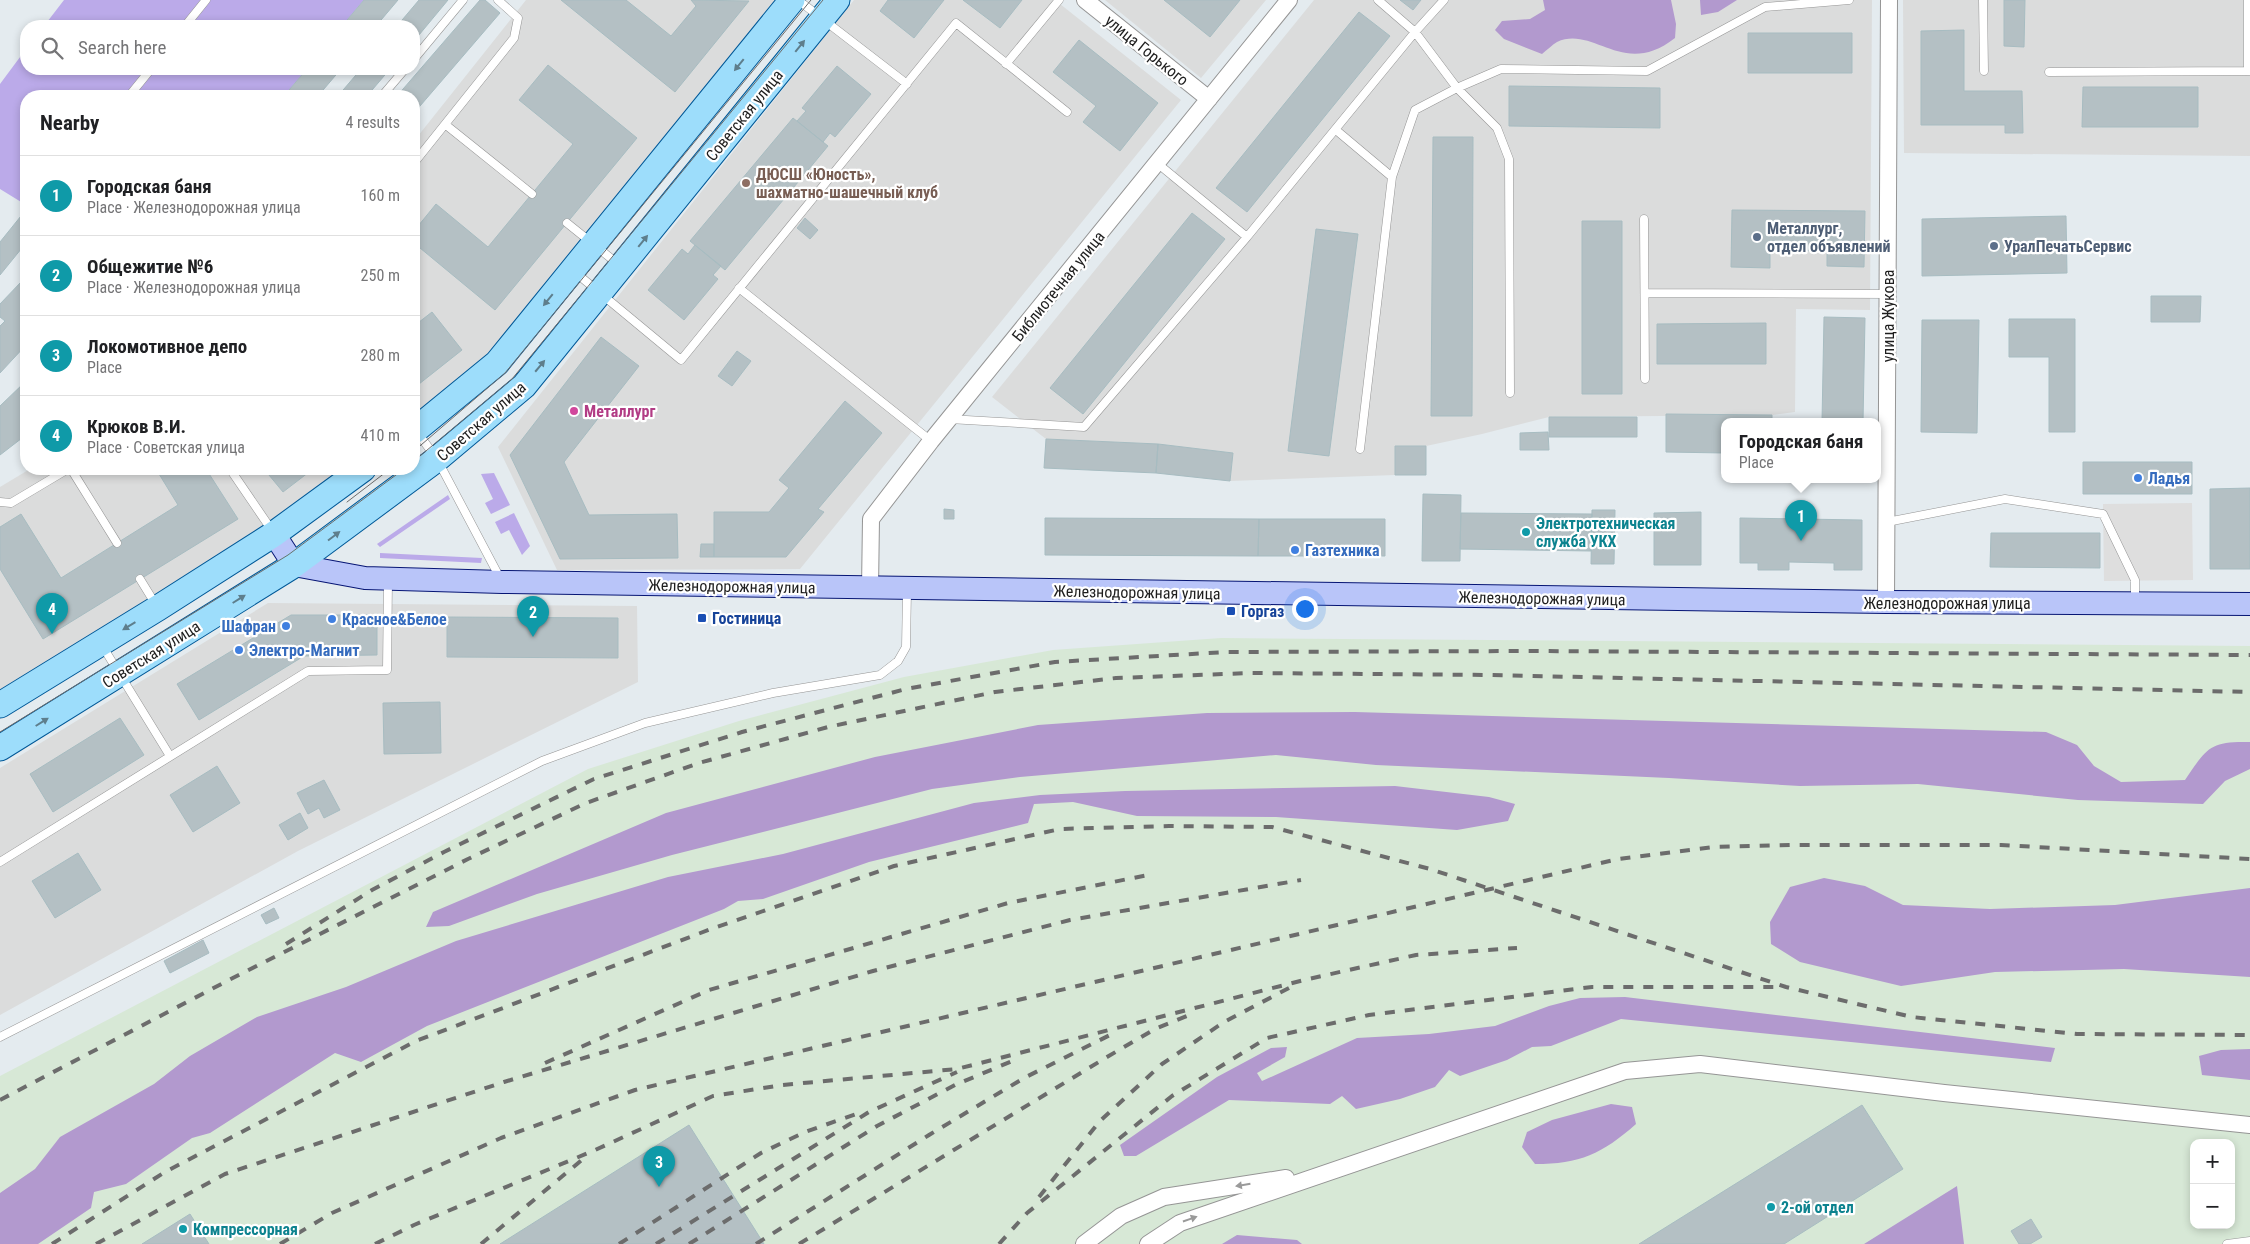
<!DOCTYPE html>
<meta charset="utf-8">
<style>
:root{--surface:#fff;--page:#f6f6f6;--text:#202124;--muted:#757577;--line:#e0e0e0;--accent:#ea580c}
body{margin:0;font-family:"Roboto Condensed",sans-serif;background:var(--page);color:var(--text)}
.controls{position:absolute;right:15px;bottom:15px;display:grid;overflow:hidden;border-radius:10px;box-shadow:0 2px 8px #0003}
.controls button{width:45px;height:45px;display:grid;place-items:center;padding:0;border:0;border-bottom:1px solid var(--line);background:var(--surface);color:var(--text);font:25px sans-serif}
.you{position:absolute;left:1304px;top:608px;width:18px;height:18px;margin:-12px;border:4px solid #fff;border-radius:50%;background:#1a73e8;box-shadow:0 0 0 8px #1a73e833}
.badge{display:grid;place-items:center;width:32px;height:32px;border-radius:50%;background:var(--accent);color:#fff;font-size:16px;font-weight:700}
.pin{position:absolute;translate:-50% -41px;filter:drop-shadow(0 1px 2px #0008)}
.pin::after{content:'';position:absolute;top:26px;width:18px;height:15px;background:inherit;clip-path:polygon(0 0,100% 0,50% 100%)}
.popup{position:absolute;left:1721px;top:418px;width:160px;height:65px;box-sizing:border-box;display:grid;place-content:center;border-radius:10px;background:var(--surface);filter:drop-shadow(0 1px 4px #0005);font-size:16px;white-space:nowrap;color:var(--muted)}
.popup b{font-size:19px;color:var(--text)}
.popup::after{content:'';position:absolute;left:50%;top:100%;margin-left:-10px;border:10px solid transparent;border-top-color:var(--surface)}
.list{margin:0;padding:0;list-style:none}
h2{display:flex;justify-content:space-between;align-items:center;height:65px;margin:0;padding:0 20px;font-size:21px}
h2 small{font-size:16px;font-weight:400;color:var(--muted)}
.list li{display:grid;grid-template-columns:32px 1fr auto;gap:15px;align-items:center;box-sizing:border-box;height:80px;padding:0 20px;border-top:1px solid var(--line)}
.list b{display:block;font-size:19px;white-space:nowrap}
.list p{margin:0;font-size:16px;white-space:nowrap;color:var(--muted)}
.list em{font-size:16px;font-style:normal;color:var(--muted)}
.icon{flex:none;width:28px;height:28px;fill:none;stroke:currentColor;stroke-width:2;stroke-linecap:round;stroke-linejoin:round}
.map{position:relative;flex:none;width:2250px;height:1244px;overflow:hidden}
.search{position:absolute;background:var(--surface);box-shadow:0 2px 8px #0003;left:20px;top:20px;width:400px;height:55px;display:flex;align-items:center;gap:12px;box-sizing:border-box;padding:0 18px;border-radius:20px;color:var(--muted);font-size:19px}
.panel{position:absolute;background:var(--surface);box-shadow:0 2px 8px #0003;left:20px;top:90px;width:400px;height:385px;border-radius:20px}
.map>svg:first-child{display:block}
.residential{fill:#dbdcdc}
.industrial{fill:#d7e8d6;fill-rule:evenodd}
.grass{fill:#bbaae9}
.forest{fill:#b299ce}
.parking{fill:#dedede}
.building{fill:#b4c0c4;stroke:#a7bcc1}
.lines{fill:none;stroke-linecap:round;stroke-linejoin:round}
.lane-casing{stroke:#959595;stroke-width:9}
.street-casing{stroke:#959595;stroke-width:18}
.secondary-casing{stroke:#061574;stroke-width:24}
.primary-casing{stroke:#015897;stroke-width:27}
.lane{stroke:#fff;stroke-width:8}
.street{stroke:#fff;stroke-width:16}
.secondary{stroke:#b9c5f9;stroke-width:22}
.primary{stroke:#9dddfb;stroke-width:25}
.tram{stroke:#6c6c6c;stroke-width:1}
.rail{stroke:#6c6c6c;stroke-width:4;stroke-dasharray:10 10;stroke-linecap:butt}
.oneway{fill:#5e7e8c}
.oneway2{fill:#9a9a9a}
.education-dot{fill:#8d6e63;stroke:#fff;stroke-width:2}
.service-dot{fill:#5c6f8a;stroke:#fff;stroke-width:2}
.hotel-dot{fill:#d1479c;stroke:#fff;stroke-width:2}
.shop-dot{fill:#3f7fe0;stroke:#fff;stroke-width:2}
.culture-dot{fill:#0f9aa8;stroke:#fff;stroke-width:2}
.transit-dot{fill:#1a4fb4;stroke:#fff;stroke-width:2}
.labels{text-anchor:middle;stroke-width:4.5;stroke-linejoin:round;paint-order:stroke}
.street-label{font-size:16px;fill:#1e1e1e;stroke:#fff}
.education-label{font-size:16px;font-weight:bold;fill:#785e54;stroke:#fff;text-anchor:start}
.service-label{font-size:16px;font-weight:bold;fill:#4e5e75;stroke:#fff;text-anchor:start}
.hotel-label{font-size:16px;font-weight:bold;fill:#b23c85;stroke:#fff;text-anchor:start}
.shop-label{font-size:16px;font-weight:bold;fill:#366cbe;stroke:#fff;text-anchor:start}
.culture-label{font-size:16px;font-weight:bold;fill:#0d838f;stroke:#fff;text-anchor:start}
.transit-label{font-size:16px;font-weight:bold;fill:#164399;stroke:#fff;text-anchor:start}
</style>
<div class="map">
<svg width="2250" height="1244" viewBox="0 0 2250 1244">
<rect width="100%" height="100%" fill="#e4ebef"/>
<path class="residential" d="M526,0H781L500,349L414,417V141Z
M854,0H1055L1181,100L800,569L557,570L498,447Z
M1105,0H1266L1201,78Z
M1314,0H1872L1870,310L1796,309L1795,412L1772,415L1549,417L1482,434L1426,446H1396L1395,475L1230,481L1233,453L1157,444L1046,439L992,397Z
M1903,0H2250V156L1904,153Z
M30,469H347L294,510L0,696V487Z
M268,603L637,606L638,682L298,851L0,1015V768Z"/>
<path class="industrial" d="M1221,638L2250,646V1244H0V1076L588,769L739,721L904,677L1053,650ZM2194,1143H2231V1225H2194Z"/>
<path class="grass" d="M64,0H364L342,26H44Z
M26,49V69H307L284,96H26V205L0,189V84Z
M494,473L510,505L491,514L485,503L493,499L481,474Z
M448,495L450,499L380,547L377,544Z
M514,513L530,546L522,555L509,530L501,534L495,522Z
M380,553L482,558L481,563L380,558Z"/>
<path class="forest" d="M1543,0H1671L1676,24L1675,38C1623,79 1594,25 1557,42C1552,45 1547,50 1542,54L1504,39L1495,30L1502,21L1530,19L1545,10Z
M1700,0H1737L1718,12L1701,15Z
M1355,712L2046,732L2077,745L2094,766L2121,782L2185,780C2207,748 2209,741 2250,742V769L2225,781L2203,804L2078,800L1918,784L1800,786L1669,778L1376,765L1276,755L1020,777L932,789L672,855L537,894L449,926L426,927L433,912L666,813L875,757L1038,725L1207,713Z
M1395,786L1489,797L1515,804L1508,821L1457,830L1276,817L1137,816L1073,802L1034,804L1028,823L869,862L763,899L738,901L724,909L427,1026L361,1062L335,1053L210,1133L192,1138L126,1184L94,1192L91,1208L38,1244H0V1193L35,1169L60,1137L154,1084L190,1056L257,1017L346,987L456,941L668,877L783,854L974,803L1040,795L1125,791Z
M1824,878L1865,886L1903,905L1990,909L2115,905L2250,888V977L2124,969L1995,972L1901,986L1800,962L1771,944L1770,922L1790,887Z
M1625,997L2055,1048L2051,1062L1621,1019L1551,1046L1532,1047L1507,1060L1460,1076L1449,1070L1435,1087L1400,1099L1356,1109L1342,1096L1330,1104L1229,1100L1136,1156H1124L1120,1145L1217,1077L1271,1048L1287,1047L1285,1057L1257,1073L1262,1081L1357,1038L1429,1034L1495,1026L1549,1006L1580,998Z
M2250,1049V1080L2202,1075L2199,1056L2221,1050Z
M1611,1104L1632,1107L1636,1124C1602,1154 1580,1164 1535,1164L1522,1147L1527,1132L1552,1120Z
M1957,1186L1964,1244H1864Z
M1237,1235L1297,1240L1302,1244H1222Z"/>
<path class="parking" d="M2192,503L2193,580L2104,581L2103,504Z"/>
<path class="building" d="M364,0H398L376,26H342Z
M419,0H448L414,41V26H397Z
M480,0H485L500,13L414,113V96H397Z
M561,0H626L671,36L696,6L691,0L749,1L675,92Z
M888,0H944L914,38L880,11Z
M963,0H1022L1000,28Z
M1164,0H1240L1210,37Z
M1400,0H1421L1413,10Z
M2004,0H2025L2024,47L2004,46Z
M1359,12L1390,36L1247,212L1216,188Z
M1964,30V91H2022L2023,133H2005V125H1921V31Z
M1748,33H1852V73H1748Z
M1079,40L1158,103L1120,151L1083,122L1096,106L1053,72Z
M548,65L637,138L495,310L414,243V231L436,204L488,247L573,144L519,100Z
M837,66L871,94L835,137L830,133L823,142L797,121L806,111L802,108Z
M307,69H341L318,96H284Z
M361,69H390L367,96H338Z
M1509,86L1660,88V128L1509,126Z
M2083,87H2198V127H2082Z
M793,118L828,146L725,270L690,241Z
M1433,137H1473L1472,416H1431Z
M1732,210L1865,211L1864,267L1827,266V251L1770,250V268L1731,267Z
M25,211L26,243L0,275V242Z
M1192,213L1225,239L1083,414L1050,388Z
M2066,216L2067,273L1922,276V219Z
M805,218L818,230L810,239L797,228Z
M1582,221H1622V394H1582Z
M1316,229L1358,234L1329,456L1288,451Z
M695,245L721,266L713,275L718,279L684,320L648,290L682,249L688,254Z
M21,282L26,287V345L0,373V326L5,321L0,317V304Z
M2151,296H2201L2200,322H2151Z
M432,312L462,350L414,388V326Z
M1824,317L1865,318L1863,422H1822Z
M2009,319H2075V432H2049V357H2009Z
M1922,320H1979L1977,433L1921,432Z
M1766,323V364H1657V324Z
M601,337L639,366L564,462L589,515L677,514L678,558L560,559L510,455Z
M737,351L751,361L732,386L718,376Z
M26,381V435L0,455V406Z
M845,401L882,433L818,509L824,512L786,557H714V512H769L789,488L779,480Z
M1666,414L1772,415V422H1725V453L1666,452Z
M1549,417H1637V437H1549Z
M1548,432L1549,450H1520V433Z
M1046,439L1158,444L1156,473L1044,468Z
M1158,444L1233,453L1230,481L1156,473Z
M1395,446H1426V475H1395Z
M2083,462H2192V494H2083Z
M156,469H206L238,519L43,639L0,569V527L21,514L61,578L178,505Z
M264,469H313L283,492Z
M2250,488V569H2210V489Z
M1423,494L1461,495L1460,561H1422Z
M944,509L954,510V519H944Z
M1592,510H1615L1614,564H1591Z
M1701,512V565H1654V513Z
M1461,513L1592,514L1591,551L1460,549Z
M1045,518L1259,519L1258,556L1045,555Z
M1740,518L1862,520V570H1834V563L1789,562V570H1758V563H1740Z
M1259,519H1385V556H1258Z
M1991,533H2100V568L1990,567Z
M701,544H714V557H700Z
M291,615H377V655L304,656L199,720L177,684Z
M447,617L618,618V658L447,657Z
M440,702L441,753L384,754L383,703Z
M120,718L144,755L53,812L30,774Z
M217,766L240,803L193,832L170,795Z
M324,780L340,810L324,818L319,808L308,814L297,793Z
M300,813L308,828L288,840L279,825Z
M78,853L101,890L55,918L32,881Z
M274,908L279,918L266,924L261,915Z
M203,940L209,953L170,973L164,961Z
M1862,1105L1903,1169L1784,1244H1639Z
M689,1125L764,1244H500Z
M190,1214L209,1244H142Z
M2031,1219L2042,1237L2030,1244H2019L2011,1231Z"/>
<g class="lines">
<defs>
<path id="lane" d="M798,0L907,84
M1378,0L1415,32L1457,88L1497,128L1509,159L1510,393
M1983,0L1984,71
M185,26L206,0
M414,59L463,0
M1006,64L1059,0
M2248,71V0
M2049,72L2250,71
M129,96L151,69
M382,96L405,69
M446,125L532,194
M1336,130L1392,177L1360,449
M414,163L514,38L518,18L498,0
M1157,163L1247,237L1415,32L1444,0
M1392,177L1415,110L1457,88L1501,69L1647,71L1765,7L1849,0
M1644,219L1645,379
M567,223L618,264
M576,273L681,360L956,23L1067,112
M739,288L931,441
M1645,293L1888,294
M949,419L1084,427L1247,237
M417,432L437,459L500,578
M71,469L117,543
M230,469L273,532
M0,502L11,503L68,469
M1887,522L2005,499L2103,514L2135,580V602
M140,579L156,605
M103,647L170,756
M0,862L308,671L387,670L388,581
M0,1037L542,761L645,723L773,693L880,675L898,661L906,647L907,591
M2227,1244L2250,1241"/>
<path id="street" d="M1085,0L1209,99
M870,588L871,519L931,441L1289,0
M1886,602L1889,0
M1084,1244L1121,1216L1164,1197L1286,1178
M1148,1244L1180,1223L1625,1071L1700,1064L1944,1093L2250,1125"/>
<path id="secondary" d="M274,534L294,565L365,578L502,582L1886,602L2250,604"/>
<path id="primary" d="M414,431L497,363L792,0
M0,705L158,608L274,534L363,469
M0,748L294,565L437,459L524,386L837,0"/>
</defs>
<use href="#lane" class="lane-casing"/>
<use href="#street" class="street-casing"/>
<use href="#secondary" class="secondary-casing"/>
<use href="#primary" class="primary-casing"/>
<use href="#lane" class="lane"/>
<use href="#street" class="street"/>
<use href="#secondary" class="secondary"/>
<use href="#primary" class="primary"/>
<path class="tram" d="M414,451L505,373L811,0
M414,461L512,379L823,0
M347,502L390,469
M0,732L288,555L404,469"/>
<path class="rail" d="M286,944L372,890L444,852L594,779L742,732L906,689L1055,662L1226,652L1533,651L2250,655
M545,1063L709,990L1008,903L1153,874
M0,1100L227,981L468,859L586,803L699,763L828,727L995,692L1116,678L1252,673L1489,675L2250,692
M1039,1197L1100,1121L1162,1064L1224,1022L1289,988
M52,1244L165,1172L416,1041L711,929L894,866L1060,829L1169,826L1272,827L1430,869L1786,987L1912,1017L2077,1034L2250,1035
M96,1244L225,1174L504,1082L873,971L1070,920L1301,880
M280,1244L332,1213L501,1138L635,1090L1618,859L1713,847L1790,845H2001L2250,859
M375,1244L414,1225L593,1151L713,1096L782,1085L957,1069L1304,980L1416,955L1517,948
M481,1244L583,1159
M619,1244L761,1153L805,1132L859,1113
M656,1244L869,1112L957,1072
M689,1244L877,1126L955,1085L1017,1059
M756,1244L929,1135L1024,1078L1116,1032
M799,1244L1107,1057L1155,1029L1194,1013
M999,1244L1027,1213L1172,1096L1267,1038L1369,1015L1592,987H1776"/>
</g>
<defs><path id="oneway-solid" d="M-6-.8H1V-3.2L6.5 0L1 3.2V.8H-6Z" transform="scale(1.25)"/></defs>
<g class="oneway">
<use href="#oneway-solid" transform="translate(800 46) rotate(-51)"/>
<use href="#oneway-solid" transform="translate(739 65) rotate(129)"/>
<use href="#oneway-solid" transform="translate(643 241) rotate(-51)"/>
<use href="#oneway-solid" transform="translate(548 300) rotate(129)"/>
<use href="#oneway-solid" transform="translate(540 366) rotate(-50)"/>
<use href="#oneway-solid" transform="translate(334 536) rotate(-37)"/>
<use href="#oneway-solid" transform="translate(239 599) rotate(-32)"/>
<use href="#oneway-solid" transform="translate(129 626) rotate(149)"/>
<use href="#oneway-solid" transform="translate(42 722) rotate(-32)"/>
</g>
<g class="oneway2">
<use href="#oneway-solid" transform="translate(1243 1185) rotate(171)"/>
<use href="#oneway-solid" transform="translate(1190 1219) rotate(-19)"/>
</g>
<circle class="education-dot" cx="746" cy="183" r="5"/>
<g class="service-dot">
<circle cx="1757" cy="237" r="5"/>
<circle cx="1994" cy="246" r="5"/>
</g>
<circle class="hotel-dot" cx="574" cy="411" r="5"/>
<g class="shop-dot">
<circle cx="2138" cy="478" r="5"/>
<circle cx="1295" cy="550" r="5"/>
<circle cx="332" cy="619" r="5"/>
<circle cx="286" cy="626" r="5"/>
<circle cx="239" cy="650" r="5"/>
</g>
<g class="culture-dot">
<circle cx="1526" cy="532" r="5"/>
<circle cx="1771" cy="1207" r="5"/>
<circle cx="183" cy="1229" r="5"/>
</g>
<g class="transit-dot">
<rect x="1226" y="606" width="10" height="10" rx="2.5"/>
<rect x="697" y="613" width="10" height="10" rx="2.5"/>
</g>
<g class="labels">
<g class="street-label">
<text transform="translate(1147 50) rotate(39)" y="6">улица Горького</text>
<text transform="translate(744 115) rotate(-51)" y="6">Советская улица</text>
<text transform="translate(1058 286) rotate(-51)" y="6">Библиотечная улица</text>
<text transform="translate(1888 316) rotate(-90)" y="6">улица Жукова</text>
<text transform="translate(481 421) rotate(-41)" y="6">Советская улица</text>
<text transform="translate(732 586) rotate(1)" y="6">Железнодорожная улица</text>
<text transform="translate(1137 592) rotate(1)" y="6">Железнодорожная улица</text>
<text transform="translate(1542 598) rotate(1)" y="6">Железнодорожная улица</text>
<text x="1947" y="609">Железнодорожная улица</text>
<text transform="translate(151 654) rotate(-32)" y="6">Советская улица</text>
</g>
<g class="education-label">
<text x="756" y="180">ДЮСШ «Юность»,<tspan x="756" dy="18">шахматно-шашечный клуб</tspan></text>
</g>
<g class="service-label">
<text x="1767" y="234">Металлург,<tspan x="1767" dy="18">отдел объявлений</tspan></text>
<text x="2004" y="252">УралПечатьСервис</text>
</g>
<g class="hotel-label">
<text x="584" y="417">Металлург</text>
</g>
<g class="shop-label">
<text x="2148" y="484">Ладья</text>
<text x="1305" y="556">Газтехника</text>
<text x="342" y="625">Красное&amp;Белое</text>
<text x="276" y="632" text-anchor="end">Шафран</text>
<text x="249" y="656">Электро-Магнит</text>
</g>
<g class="culture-label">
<text x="1536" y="529">Электротехническая<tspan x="1536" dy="18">служба УКХ</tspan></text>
<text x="1781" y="1213">2-ой отдел</text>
<text x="193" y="1235">Компрессорная</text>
</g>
<g class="transit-label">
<text x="1241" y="617">Горгаз</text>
<text x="712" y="624">Гостиница</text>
</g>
</g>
</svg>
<div class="controls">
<button>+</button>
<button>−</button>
</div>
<div class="you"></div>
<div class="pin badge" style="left:1801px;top:541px;background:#0f9aa8">1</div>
<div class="popup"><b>Городская баня</b>Place</div>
<div class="pin badge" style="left:533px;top:637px;background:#0f9aa8">2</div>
<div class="pin badge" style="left:659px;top:1187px;background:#0f9aa8">3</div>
<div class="pin badge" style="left:52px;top:634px;background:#0f9aa8">4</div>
<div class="search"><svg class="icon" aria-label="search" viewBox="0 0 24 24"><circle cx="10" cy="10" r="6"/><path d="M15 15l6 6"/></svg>Search here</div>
<section class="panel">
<h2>Nearby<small>4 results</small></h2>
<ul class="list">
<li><span class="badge" style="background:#0f9aa8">1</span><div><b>Городская баня</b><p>Place · Железнодорожная улица</p></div><em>160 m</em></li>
<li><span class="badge" style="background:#0f9aa8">2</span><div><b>Общежитие №6</b><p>Place · Железнодорожная улица</p></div><em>250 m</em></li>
<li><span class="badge" style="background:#0f9aa8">3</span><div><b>Локомотивное депо</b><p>Place</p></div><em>280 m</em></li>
<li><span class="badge" style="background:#0f9aa8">4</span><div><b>Крюков В.И.</b><p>Place · Советская улица</p></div><em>410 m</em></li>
</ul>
</section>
</div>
